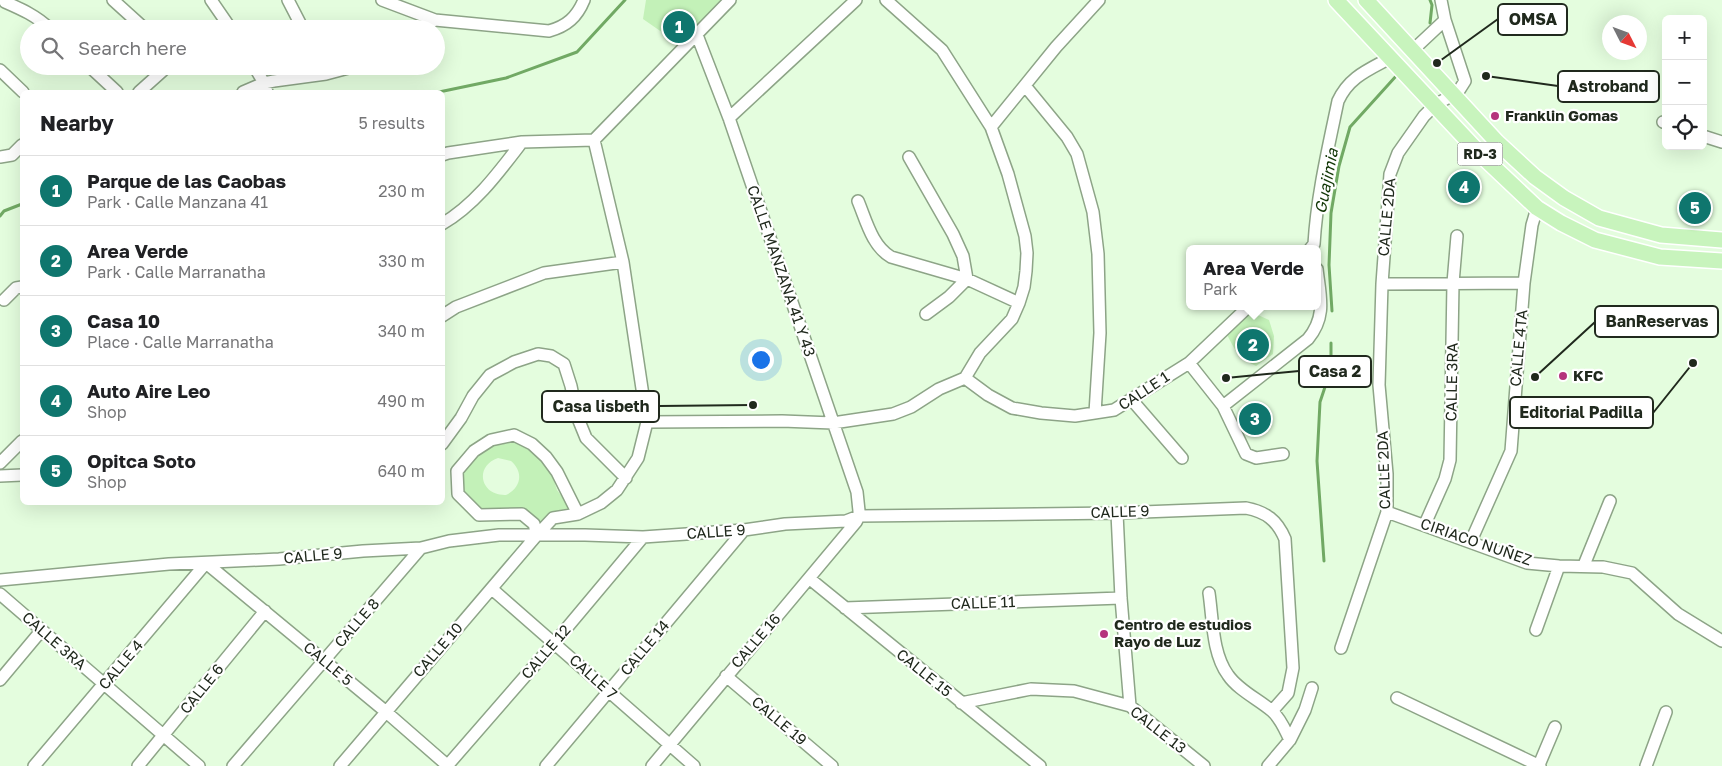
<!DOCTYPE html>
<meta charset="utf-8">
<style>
:root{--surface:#fff;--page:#f6f6f6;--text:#202124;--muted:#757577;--line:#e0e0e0;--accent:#0f766e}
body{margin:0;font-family:"Golos Text",sans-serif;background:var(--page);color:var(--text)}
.controls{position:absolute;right:15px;top:15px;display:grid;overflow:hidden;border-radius:8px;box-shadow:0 5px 20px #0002}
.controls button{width:45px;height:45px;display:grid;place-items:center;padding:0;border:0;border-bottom:1px solid var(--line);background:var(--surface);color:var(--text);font:25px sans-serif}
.compass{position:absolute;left:1602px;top:15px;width:45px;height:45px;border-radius:50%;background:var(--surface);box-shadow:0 5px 20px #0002;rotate:132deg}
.you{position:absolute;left:760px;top:359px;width:18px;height:18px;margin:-12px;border:4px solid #fff;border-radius:50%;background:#1a73e8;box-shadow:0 0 0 8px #1a73e833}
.badge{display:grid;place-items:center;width:32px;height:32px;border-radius:50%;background:var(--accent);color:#fff;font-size:16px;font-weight:700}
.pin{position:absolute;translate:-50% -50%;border:2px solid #fff;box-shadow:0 1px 5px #0006}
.popup{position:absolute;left:1186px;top:245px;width:135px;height:65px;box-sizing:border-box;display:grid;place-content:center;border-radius:8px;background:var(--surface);filter:drop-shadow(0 1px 4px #0005);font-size:16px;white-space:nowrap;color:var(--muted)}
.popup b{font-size:19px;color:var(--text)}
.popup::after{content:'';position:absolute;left:50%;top:100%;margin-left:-10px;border:10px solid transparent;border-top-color:var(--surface)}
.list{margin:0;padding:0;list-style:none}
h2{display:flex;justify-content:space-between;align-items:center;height:65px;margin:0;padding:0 20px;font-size:21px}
h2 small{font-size:16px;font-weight:400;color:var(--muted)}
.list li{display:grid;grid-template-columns:32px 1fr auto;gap:15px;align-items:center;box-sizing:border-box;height:70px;padding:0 20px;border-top:1px solid var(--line)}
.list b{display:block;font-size:19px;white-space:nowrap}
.list p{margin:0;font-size:16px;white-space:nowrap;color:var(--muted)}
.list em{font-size:16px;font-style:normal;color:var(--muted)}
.icon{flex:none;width:28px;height:28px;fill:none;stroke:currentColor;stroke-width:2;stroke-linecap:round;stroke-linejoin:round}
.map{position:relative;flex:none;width:1722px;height:766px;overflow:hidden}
.search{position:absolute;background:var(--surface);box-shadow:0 5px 20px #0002;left:20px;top:20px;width:425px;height:55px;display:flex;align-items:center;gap:12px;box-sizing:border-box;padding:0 18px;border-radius:28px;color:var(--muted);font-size:19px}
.panel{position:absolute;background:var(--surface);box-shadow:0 5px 20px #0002;left:20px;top:90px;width:425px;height:415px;border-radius:8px}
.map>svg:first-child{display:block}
.green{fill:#c3f1b8;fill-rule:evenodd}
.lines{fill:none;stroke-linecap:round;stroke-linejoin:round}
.stream{stroke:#71a964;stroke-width:3}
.minor-casing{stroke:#8da487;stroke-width:14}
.major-casing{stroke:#fff;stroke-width:18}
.minor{stroke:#fff;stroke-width:11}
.major{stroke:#c8f4bd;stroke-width:15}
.poi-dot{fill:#b5337d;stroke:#fff;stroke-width:2}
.labels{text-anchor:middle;stroke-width:4.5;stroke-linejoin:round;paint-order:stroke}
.shield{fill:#fff;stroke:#636961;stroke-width:1}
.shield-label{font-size:14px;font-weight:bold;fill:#20291d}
.poi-label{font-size:15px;font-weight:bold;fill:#20291d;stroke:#fff;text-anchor:start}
.street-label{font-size:15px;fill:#20291d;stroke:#fff}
.water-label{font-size:16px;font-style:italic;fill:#103605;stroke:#fff}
.leader{fill:none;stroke:#20291d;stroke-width:2}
.callout-dot{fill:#20291d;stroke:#fff;stroke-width:2}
.callout{fill:#fff;stroke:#20291d;stroke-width:2}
.callout-label{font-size:16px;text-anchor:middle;font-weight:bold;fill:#20291d}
</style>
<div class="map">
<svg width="1722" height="766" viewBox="0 0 1722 766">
<rect width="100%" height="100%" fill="#e4fdde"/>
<path class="green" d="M646,0H725L697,35L679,44L643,19Z
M1247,310L1269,320L1274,336L1273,354L1256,366C1236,357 1235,349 1225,331Z
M514,442L529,449L541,460L552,475L557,490L572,510L541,525L538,520L524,508L481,509L463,491V473L478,456L493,446ZM498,458L511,461C524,472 521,488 506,495C480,496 474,466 498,458Z"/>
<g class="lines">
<path class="stream" d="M1430,0L1432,5L1430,23
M439,92L506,78L577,52L625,0
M0,216L4,211L22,204
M1332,311L1329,265L1331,213L1339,166L1350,127L1397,75
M1324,561L1317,461L1320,402L1331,369V343"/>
<defs>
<path id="minor" d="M113,0L145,29
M211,0L231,29
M288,0L303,29
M382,0L435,20L549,31C567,26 577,17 584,0
M886,0L942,50L991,127L1008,174L1025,236L1027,253L1026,271L1024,287L1019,303L1012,319L980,353L965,378
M5,2C21,9 37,16 50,29
M417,29L435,20
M1413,50L1445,20
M89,66L117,92
M254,66L264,83L267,92
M0,70L23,92
M1026,87L1067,137L1077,154L1093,212L1098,254L1100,333L1095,413
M139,92L168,66
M243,92L264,83L274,81L326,74L356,66
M729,118L856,0
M1663,122L1666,123
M991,127L1056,47L1099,0
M1703,136L1722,142
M594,140L730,0
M442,155L448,153L522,142L594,140
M0,157L12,155L22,145
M909,157L953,234L963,256L967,279L1019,303
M858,201C866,220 872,246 891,257L967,279L949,297L926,314
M442,224C475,205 499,172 522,142
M1310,249L1314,244C1317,195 1328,149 1338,101C1349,77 1368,70 1390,58
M1382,284L1524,283
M4,300L16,288L22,287
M442,316L456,307L544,273L623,262
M1189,363L1223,406L1246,454L1256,458L1283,454
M965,378L988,395L1012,408L1041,413L1075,416L1114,410L1189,363L1249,306
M1131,399L1182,458
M1223,406L1308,339C1327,316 1320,296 1317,269
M647,422L782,421L833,423L893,414L911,407L939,389L965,378
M442,444L461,418L473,396L490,375L514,362L538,354L551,356L564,364L571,386L577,416L586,438L626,478
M0,463L22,441
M0,476L22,475
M1387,512L1527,563L1559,566L1603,567L1632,573L1678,614L1722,641
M1117,513L1121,598L1130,706
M1425,524L1445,479L1450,460L1453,283L1457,236
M537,535L534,524L522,514L479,515L458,494L457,471L474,451L491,440L514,435L532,444L546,457L557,472L578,514
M1471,541L1511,451L1524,283L1532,225L1537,208
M1584,565L1610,501
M810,579L1040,766
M0,580L169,564L279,559L363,551L421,548L449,541L499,535H585L643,537L744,530L785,524L846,521L859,516L1117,513L1246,508C1266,512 1277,520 1285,539L1293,668L1288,693L1272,711
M492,589L694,766
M1209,593C1213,620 1212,653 1228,675C1238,690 1258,699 1272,711C1281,719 1285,730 1290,740
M0,594L199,766
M845,608L1121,598
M1536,630L1559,566
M1341,648L1387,512V474L1379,385L1382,284L1390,174L1398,153L1424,116L1435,105L1458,92L1465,81L1445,20L1441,0
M726,676L832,766
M0,680L41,631
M1397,698L1540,766
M961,703L1031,689L1074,691L1130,706L1204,766
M1539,765L1555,727
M34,766L206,563L385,711L448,766
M138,766L265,611
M233,766L421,548
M340,766L537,535L553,518L578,514L601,503L617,490L638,458L647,422L623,262L594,140
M447,766L555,642L643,537
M546,766L744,530
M652,766L856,522L859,516V511L857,492L729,118L697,35
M1268,766L1290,740L1305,710L1312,688
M1646,766L1666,712"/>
<path id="major" d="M1336,0L1483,157L1537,208L1561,223L1595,240L1660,257L1722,261
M1366,0L1497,142L1535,177L1564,198L1599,218L1661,235L1722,240"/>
</defs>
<use href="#minor" class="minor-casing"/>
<use href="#major" class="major-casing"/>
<use href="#minor" class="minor"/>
<use href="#major" class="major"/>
</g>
<g class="poi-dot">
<circle cx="1495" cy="116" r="5"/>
<circle cx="1563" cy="376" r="5"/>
<circle cx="1104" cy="634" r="5"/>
</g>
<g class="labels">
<rect class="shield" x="1457.5" y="142.5" width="45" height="23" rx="4"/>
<g class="shield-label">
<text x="1480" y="159">RD-3</text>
</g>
<g class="poi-label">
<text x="1505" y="121">Franklin Gomas</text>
<text x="1573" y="381">KFC</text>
<text x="1114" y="630">Centro de estudios<tspan x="1114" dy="17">Rayo de Luz</tspan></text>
</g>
<g class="street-label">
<text transform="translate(1387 217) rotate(-85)" y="5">CALLE 2DA</text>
<text transform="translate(781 271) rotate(71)" y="5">CALLE MANZANA 41 Y 43</text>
<text transform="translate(1519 348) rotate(-85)" y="5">CALLE 4TA</text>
<text transform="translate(1452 382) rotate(-89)" y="5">CALLE 3RA</text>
<text transform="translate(1144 391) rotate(-33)" y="5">CALLE 1</text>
<text transform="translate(1384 470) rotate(-92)" y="5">CALLE 2DA</text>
<text transform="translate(1120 512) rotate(-2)" y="5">CALLE 9</text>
<text transform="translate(716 532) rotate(-4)" y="5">CALLE 9</text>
<text transform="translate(1476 542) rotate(19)" y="5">CIRIACO NUÑEZ</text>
<text transform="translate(313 556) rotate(-5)" y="5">CALLE 9</text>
<text transform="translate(983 603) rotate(-2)" y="5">CALLE 11</text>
<text transform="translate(357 623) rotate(-49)" y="5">CALLE 8</text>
<text transform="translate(54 641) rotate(41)" y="5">CALLE 3RA</text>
<text transform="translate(756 641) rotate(-49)" y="5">CALLE 16</text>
<text transform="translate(645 648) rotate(-50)" y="5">CALLE 14</text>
<text transform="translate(438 650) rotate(-49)" y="5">CALLE 10</text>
<text transform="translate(546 652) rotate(-49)" y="5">CALLE 12</text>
<text transform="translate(328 664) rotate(40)" y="5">CALLE 5</text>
<text transform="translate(121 665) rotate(-50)" y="5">CALLE 4</text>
<text transform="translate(924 673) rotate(39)" y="5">CALLE 15</text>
<text transform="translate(593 677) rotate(42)" y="5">CALLE 7</text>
<text transform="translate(202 689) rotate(-51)" y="5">CALLE 6</text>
<text transform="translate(779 721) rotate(40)" y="5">CALLE 19</text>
<text transform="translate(1158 730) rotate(38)" y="5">CALLE 13</text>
</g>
<g class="water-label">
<text transform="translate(1326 181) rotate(-79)" y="6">Guajimia</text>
</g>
</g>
<path class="leader" d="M1437 63L1498 19M1486 76L1558 86M1535 377L1595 322M1226 378L1299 371M753 405L659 406M1693 363L1653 413"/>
<g class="callout-dot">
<circle cx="1437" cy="63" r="5"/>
<circle cx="1486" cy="76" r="5"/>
<circle cx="1535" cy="377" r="5"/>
<circle cx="1226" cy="378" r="5"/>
<circle cx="753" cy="405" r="5"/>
<circle cx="1693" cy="363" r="5"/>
</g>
<g class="callout">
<rect x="1498" y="4" width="69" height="31" rx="5"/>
<rect x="1558" y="71" width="101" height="31" rx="5"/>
<rect x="1595" y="306" width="123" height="31" rx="5"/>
<rect x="1299" y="356" width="72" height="31" rx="5"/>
<rect x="542" y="391" width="117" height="31" rx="5"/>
<rect x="1510" y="397" width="143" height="31" rx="5"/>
</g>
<g class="callout-label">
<text x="1533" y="25">OMSA</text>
<text x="1608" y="92">Astroband</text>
<text x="1657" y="327">BanReservas</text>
<text x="1335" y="377">Casa 2</text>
<text x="601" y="412">Casa lisbeth</text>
<text x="1581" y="418">Editorial Padilla</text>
</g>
</svg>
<div class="controls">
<button>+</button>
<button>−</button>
<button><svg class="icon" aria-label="locate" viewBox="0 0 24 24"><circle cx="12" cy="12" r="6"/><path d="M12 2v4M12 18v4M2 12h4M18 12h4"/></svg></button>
</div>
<svg class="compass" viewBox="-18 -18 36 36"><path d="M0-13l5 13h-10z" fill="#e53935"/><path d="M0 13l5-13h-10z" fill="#757577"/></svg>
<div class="you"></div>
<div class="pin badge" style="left:679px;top:27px">1</div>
<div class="pin badge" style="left:1253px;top:345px">2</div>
<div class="popup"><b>Area Verde</b>Park</div>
<div class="pin badge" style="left:1255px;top:419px">3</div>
<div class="pin badge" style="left:1464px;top:187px">4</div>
<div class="pin badge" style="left:1695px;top:208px">5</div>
<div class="search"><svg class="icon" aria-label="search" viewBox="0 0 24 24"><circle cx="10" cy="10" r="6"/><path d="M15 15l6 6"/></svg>Search here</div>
<section class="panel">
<h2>Nearby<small>5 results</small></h2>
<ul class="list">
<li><span class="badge">1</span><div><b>Parque de las Caobas</b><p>Park · Calle Manzana 41</p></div><em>230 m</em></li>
<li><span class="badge">2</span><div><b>Area Verde</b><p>Park · Calle Marranatha</p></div><em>330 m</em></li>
<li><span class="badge">3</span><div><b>Casa 10</b><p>Place · Calle Marranatha</p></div><em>340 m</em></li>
<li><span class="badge">4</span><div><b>Auto Aire Leo</b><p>Shop</p></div><em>490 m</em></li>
<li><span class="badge">5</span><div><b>Opitca Soto</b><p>Shop</p></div><em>640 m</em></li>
</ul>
</section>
</div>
